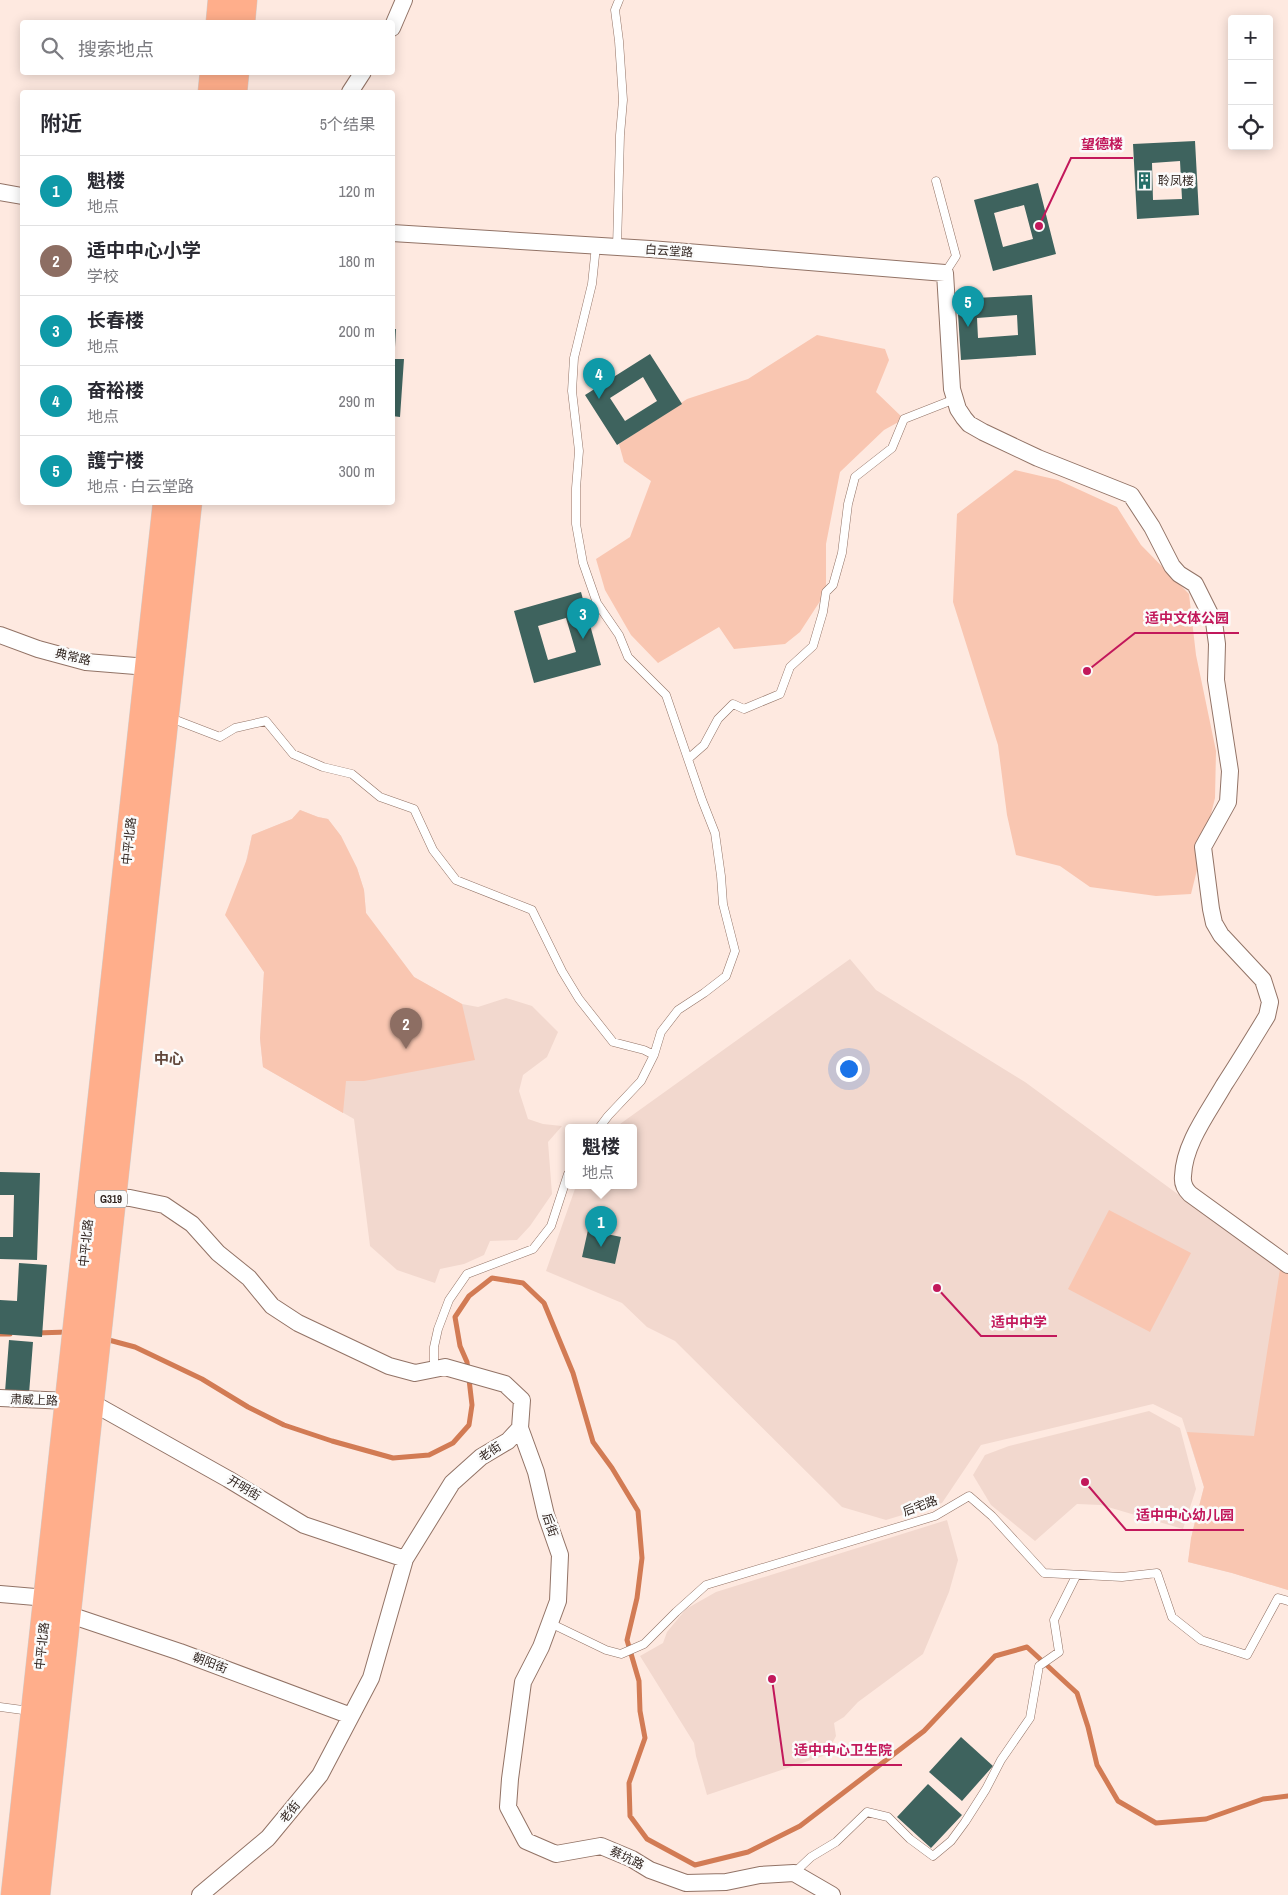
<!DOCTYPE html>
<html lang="zh">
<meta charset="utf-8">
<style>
:root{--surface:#fff;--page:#f7f7f7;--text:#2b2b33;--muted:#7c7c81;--line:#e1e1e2;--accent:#277069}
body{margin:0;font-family:"Archivo Narrow","Noto Sans SC",sans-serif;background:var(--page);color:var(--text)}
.controls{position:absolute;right:15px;top:15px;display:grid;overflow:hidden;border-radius:5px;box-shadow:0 2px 12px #0003}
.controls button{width:45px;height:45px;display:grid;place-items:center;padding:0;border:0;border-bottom:1px solid var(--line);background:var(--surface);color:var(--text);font:25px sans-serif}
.you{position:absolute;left:848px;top:1068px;width:18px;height:18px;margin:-12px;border:4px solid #fff;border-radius:50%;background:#1a73e8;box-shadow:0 0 0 8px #1a73e833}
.badge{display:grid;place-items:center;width:32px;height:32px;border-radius:50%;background:var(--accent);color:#fff;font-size:16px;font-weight:700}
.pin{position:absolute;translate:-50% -41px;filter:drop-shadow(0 1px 2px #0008)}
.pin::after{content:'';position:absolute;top:26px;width:18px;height:15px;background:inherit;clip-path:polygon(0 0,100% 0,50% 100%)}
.popup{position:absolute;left:565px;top:1124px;width:72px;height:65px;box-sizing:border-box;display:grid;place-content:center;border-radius:5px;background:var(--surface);filter:drop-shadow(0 1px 4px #0005);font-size:16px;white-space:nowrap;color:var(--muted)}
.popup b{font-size:19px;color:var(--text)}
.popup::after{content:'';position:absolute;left:50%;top:100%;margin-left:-10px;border:10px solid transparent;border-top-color:var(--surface)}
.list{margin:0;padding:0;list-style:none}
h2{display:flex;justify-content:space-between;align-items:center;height:65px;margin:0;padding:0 20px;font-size:21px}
h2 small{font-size:16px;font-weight:400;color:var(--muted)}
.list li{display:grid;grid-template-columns:32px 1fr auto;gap:15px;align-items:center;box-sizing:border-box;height:70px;padding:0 20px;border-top:1px solid var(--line)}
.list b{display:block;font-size:19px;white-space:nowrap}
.list p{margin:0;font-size:16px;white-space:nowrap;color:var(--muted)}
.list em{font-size:16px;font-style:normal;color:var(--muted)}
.icon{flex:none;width:28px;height:28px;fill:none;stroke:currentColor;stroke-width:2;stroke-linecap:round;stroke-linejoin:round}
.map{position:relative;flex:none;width:1288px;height:1895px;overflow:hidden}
.search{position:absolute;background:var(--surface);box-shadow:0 2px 12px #0003;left:20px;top:20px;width:375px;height:55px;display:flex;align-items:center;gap:12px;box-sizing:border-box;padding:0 18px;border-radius:5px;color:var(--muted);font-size:19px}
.panel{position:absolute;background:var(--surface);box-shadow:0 2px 12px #0003;left:20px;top:90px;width:375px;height:415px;border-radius:5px}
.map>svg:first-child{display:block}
.built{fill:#f2d8ce}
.green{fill:#f9c6b1}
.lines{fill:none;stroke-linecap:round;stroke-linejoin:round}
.stream{stroke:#d27b54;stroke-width:5}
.building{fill:#3e635e;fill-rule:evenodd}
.lane-casing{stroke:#927366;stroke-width:9}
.street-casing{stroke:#927366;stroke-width:18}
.highway-casing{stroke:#d1cfce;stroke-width:29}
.lane{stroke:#fff;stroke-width:8}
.street{stroke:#fff;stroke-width:16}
.highway{stroke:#ffae8b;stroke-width:28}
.labels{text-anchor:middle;stroke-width:5;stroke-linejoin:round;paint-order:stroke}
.shield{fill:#fbfbfb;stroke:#6d6461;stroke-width:1}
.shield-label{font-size:11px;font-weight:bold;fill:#30241f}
.poi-label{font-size:12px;fill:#30241f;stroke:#fbfbfb;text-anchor:start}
.street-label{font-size:12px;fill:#30241f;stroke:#fbfbfb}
.quarter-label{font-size:15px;font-weight:bold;fill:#62473b;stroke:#fbfbfb}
.leader{fill:none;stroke:#c2185b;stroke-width:2}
.callout-dot{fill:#c2185b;stroke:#fbfbfb;stroke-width:2}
.callout-label{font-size:14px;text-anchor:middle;font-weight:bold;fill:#c2185b;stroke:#fbfbfb;stroke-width:5;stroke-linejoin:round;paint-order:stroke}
</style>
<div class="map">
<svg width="1288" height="1895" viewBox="0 0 1288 1895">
<rect width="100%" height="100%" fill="#fee9e0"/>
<path class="built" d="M300,810L318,817L328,819L341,836L357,868L364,890L366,913L414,977L462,1004L478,1007L506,998L532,1006L558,1032L547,1057L523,1075L519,1091L528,1119L543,1124L562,1126L548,1142L552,1194L530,1226L517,1240L490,1241L484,1255L464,1264L440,1269L435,1283L397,1270L370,1246L354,1119L263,1067L260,1040L264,972L237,930L246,861L252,835L292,819Z
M850,959L876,990L1025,1082L1280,1269L1288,1272V1590L1232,1573L1188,1562L1193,1529L1204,1487L1182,1418L1153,1404L981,1445L942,1503L886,1520L842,1507L675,1341L647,1327L622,1303L546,1271L576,1186H634V1128H617L620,1124Z
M1149,1411L1180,1428L1196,1489L1183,1529L1101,1505L1077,1504L1035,1541L991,1505L973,1475L985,1455L1009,1446Z
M947,1520L958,1560L949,1592L923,1654L858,1702L844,1717L834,1723L836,1736L826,1755L707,1795L696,1756L694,1743L640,1656L663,1643L667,1632L686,1609L716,1592Z"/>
<path class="green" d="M817,335L885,349L889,360L876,392L904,419L884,430L840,472L826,544V592L800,632L785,644L734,649L719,627L658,663L631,635L605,590L596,559L630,537L651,481L624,462L619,444L687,399L748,379Z
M1015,470L1058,480L1117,507L1141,545L1189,594L1196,655L1216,751L1215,798L1191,894L1156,896L1090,887L1060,866L1016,855L1007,815L998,745L953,602L957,514Z
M300,810L318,817L328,819L341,836L357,868L364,890L366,913L414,977L462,1004L475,1060L364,1081H346L343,1113L263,1067L260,1038L264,972L225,915L247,859L252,835L292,819Z
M1109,1210L1191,1253L1150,1332L1068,1289Z
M1280,1269L1288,1272V1590L1232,1573L1188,1562L1191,1538L1204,1487L1187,1432L1254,1436Z"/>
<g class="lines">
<path class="stream" d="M36,1333L68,1332
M0,1334H10
M105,1339L135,1347L202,1379L248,1407L284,1425L332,1441L393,1458L429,1455L453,1443L469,1425L472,1405L467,1362L460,1346L455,1317L469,1296L492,1278L523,1283L544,1303L573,1373L593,1442L612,1468L638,1511L642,1558L637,1598L627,1640L639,1681L640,1711L645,1738L629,1783L630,1816L647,1839L695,1865L748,1852L800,1826L924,1731L995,1656L1027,1647L1077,1693L1088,1727L1097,1765L1118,1801L1156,1823L1206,1819L1263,1799L1288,1796"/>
</g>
<path class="building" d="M1195,141L1199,215L1137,219L1133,144ZM1180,161L1182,199L1153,200L1152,163Z
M1038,183L1056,254L993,271L974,200ZM1024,205L1033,239L1003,247L994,213Z
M1032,295L1036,355L961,360L957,299ZM1017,315L1018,335L978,338L977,318Z
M392,329H396L395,347H392Z
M650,354L682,404L617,445L585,395ZM643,377L657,401L625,421L610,398Z
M392,359H404L400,417L392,416Z
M581,592L601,665L534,683L514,611ZM566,618L576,652L548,660L538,626Z
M0,1172L40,1173L37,1260L0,1259V1237H13L14,1195H0Z
M588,1230L621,1237L615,1264L582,1257Z
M19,1263L47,1265L42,1337L0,1334V1300L17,1301Z
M9,1340L33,1342L29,1394L5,1392Z
M961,1737L993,1766L962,1801L929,1772Z
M928,1784L962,1815L931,1848L897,1817Z"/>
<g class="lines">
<defs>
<path id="lane" d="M936,181L956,256L945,273
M596,246L592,284L574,358L572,391L579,451L576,488V524L583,563L597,603L619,635L628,657L666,695L702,800L715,833L721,876L723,904L735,951L726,976L704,993L678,1010L661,1032L654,1055
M617,247L620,135L623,100L619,41L615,10L619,0
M168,717L220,737L235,728L266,721L293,754L323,767L352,774L380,797L414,809L433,850L456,880L532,910L562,971L579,999L613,1042L644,1050L654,1055L641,1081L608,1116L599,1128
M688,759L704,745L718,719L733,704L744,709L780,694L790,667L813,646L823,612L826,592L833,585L842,553L848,504L855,477L892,448L904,419L955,399
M434,1369V1347L438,1329L449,1300L467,1274L533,1249L551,1226L568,1174
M550,1623L606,1650L621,1654L644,1644L676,1612L706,1585L935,1516L969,1496L992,1516L1044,1573L1122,1577L1157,1573L1172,1617L1201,1640L1247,1655L1278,1598L1288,1601
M0,1707L30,1711
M794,1873L811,1857L836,1842L867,1812L888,1817L910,1839L933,1856L951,1841L965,1822L986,1789L1001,1760L1030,1718L1039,1666L1059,1652L1054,1620L1076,1576"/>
<path id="street" d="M392,28L404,0
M350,92L363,72
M0,192L22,196
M392,233L650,249L945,273L952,389L958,409L964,418L969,424L983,432L1038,458L1131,495L1152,527L1172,566L1179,574L1195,584L1214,622L1217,644L1216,680L1230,771L1228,802L1203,847L1211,909L1214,923L1221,935L1263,980L1270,1002L1267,1016C1253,1039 1239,1062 1224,1085C1208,1113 1184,1144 1183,1176C1182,1184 1185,1189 1190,1194L1288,1265
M0,635L38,649L86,662L148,667
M112,1197L130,1198L164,1205L192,1224L218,1253L249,1278L272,1306L298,1323L389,1366L415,1373L445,1367L505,1384L522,1400L520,1428L508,1441L481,1457L452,1483L405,1559L371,1678L320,1775L268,1838L200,1895
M0,1398L68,1401
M89,1401L228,1479L304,1525L405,1559
M520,1428L536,1472L546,1515L560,1555L558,1601L541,1647L523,1682L510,1779L508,1807L526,1841L556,1854L601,1846L632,1859L650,1870L686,1883L726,1882L760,1875L794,1873L832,1895
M0,1594L47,1598
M67,1614L180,1652L351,1716"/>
<path id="highway" d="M220,22L222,0
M241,22L243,0
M212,92L214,72
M233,92L235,72
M15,1895L167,502
M36,1895L188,502"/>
</defs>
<use href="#lane" class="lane-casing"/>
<use href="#street" class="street-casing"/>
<use href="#highway" class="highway-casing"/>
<use href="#lane" class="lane"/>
<use href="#street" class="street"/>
<use href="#highway" class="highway"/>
</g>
<defs>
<symbol id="building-bare" viewBox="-9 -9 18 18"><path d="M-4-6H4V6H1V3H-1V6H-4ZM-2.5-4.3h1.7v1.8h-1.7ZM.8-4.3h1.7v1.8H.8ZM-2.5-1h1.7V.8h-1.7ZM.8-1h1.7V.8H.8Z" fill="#277069" stroke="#fbfbfb" stroke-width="2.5" paint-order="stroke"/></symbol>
</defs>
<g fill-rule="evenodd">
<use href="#building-bare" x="1132" y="168" width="25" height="25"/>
</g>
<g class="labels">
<rect class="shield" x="95" y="1190.5" width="32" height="17" rx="4"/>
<g class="shield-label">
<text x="111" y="1203">G319</text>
</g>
<g class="poi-label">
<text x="1158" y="185">聆凤楼</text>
</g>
<g class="street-label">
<text transform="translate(669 251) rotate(4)" y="4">白云堂路</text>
<text transform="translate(73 657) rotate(13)" y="4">典常路</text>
<text transform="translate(129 841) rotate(-84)" y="4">中平北路</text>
<text transform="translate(86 1243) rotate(-84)" y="4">中平北路</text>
<text transform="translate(34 1400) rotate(2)" y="4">肃威上路</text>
<text transform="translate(490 1452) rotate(-34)" y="4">老街</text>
<text transform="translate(244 1488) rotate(31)" y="4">开明街</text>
<text transform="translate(920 1506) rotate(-20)" y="4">后宅路</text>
<text transform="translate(550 1525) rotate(72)" y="4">后街</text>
<text transform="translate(42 1646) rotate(-84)" y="4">中平北路</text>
<text transform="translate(210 1663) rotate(21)" y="4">朝阳街</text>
<text transform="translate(290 1812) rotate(-51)" y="4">老街</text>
<text transform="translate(627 1858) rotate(26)" y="4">蔡坑路</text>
</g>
<g class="quarter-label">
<text x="169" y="1064">中心</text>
</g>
</g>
<path class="leader" d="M1039 226L1071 158H1133M1087 671L1135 633H1239M937 1288L981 1336H1057M1085 1482L1126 1530H1244M772 1679L784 1765H902"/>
<g class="callout-dot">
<circle cx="1039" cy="226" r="5"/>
<circle cx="1087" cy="671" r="5"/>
<circle cx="937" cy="1288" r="5"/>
<circle cx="1085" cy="1482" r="5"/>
<circle cx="772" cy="1679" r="5"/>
</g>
<g class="callout-label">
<text x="1102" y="149">望德楼</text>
<text x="1187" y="623">适中文体公园</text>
<text x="1019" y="1327">适中中学</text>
<text x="1185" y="1520">适中中心幼儿园</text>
<text x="843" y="1755">适中中心卫生院</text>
</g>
</svg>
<div class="controls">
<button>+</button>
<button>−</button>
<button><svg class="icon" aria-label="locate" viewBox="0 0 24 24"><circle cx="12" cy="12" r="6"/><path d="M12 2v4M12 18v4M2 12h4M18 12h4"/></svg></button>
</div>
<div class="you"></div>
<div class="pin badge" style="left:601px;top:1247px;background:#0f9aa8">1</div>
<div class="popup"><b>魁楼</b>地点</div>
<div class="pin badge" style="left:406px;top:1049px;background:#8d6e63">2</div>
<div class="pin badge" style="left:583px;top:639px;background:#0f9aa8">3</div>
<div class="pin badge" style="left:599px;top:399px;background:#0f9aa8">4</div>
<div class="pin badge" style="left:968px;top:327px;background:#0f9aa8">5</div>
<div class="search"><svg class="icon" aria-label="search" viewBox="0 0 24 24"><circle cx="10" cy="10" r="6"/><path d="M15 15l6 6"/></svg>搜索地点</div>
<section class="panel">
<h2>附近<small>5个结果</small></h2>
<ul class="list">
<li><span class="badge" style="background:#0f9aa8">1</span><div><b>魁楼</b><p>地点</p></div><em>120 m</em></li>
<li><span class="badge" style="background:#8d6e63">2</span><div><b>适中中心小学</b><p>学校</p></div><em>180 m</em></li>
<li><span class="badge" style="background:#0f9aa8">3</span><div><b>长春楼</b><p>地点</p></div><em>200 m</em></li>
<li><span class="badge" style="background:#0f9aa8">4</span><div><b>奋裕楼</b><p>地点</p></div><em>290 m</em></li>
<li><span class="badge" style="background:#0f9aa8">5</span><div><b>護宁楼</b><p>地点 · 白云堂路</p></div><em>300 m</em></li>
</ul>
</section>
</div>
